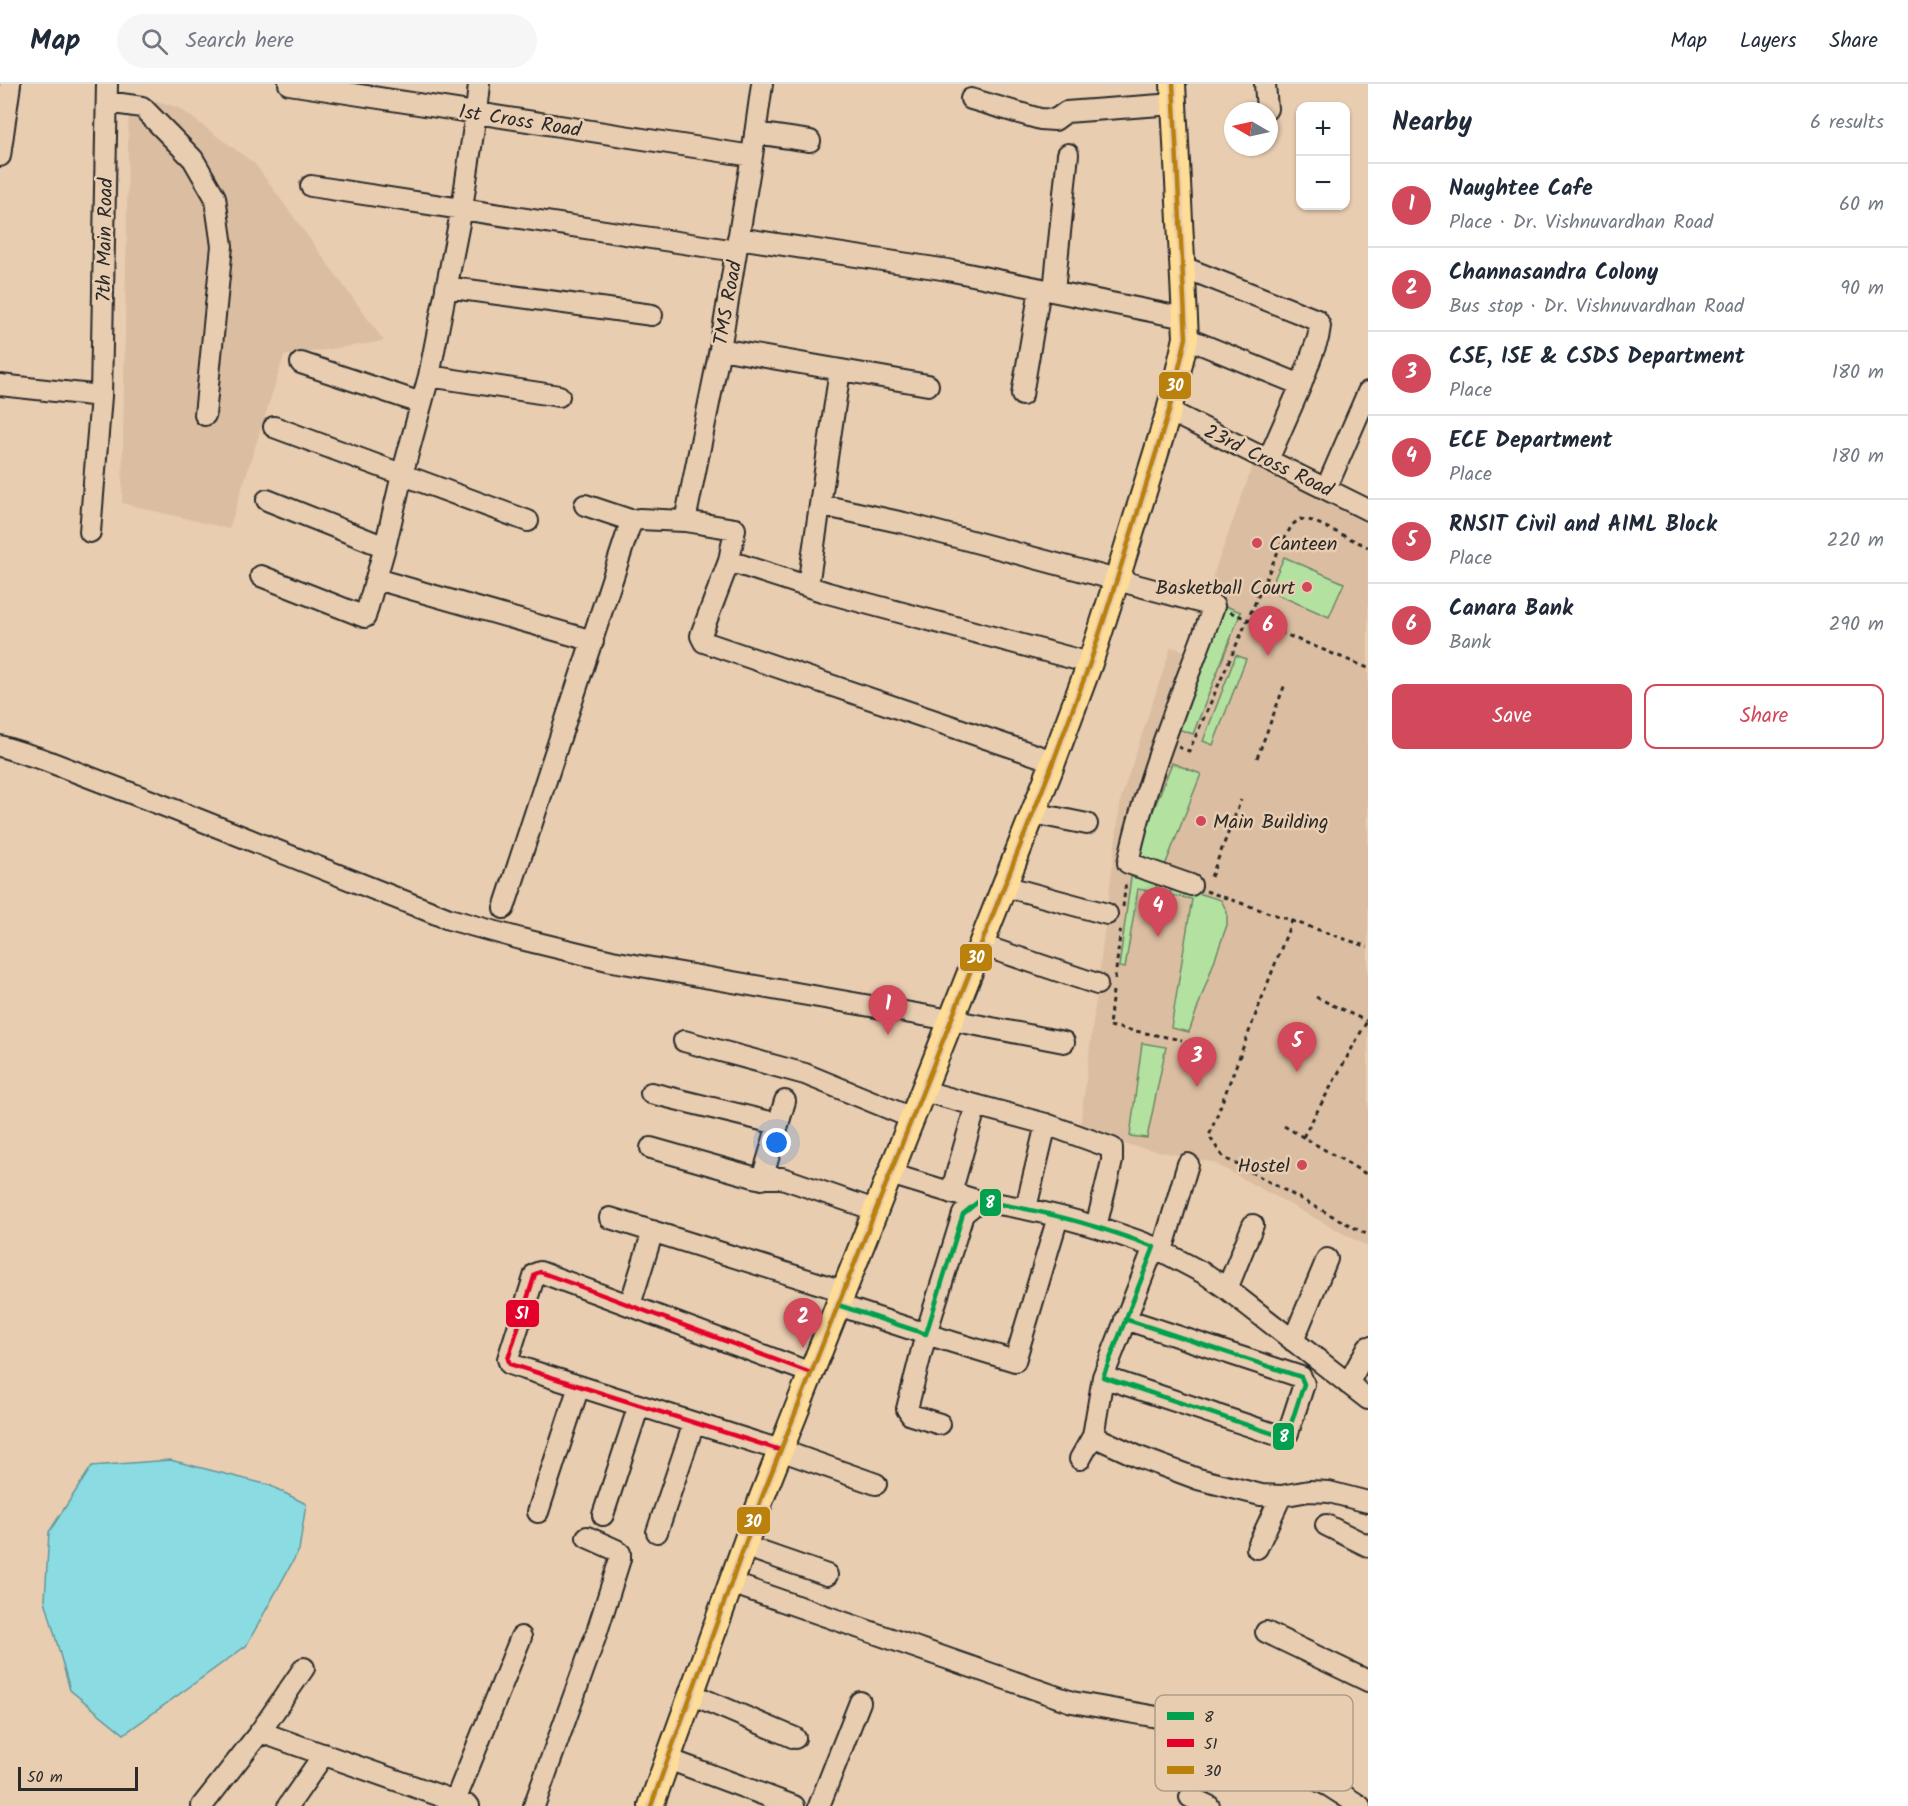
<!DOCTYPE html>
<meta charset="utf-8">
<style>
:root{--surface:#fff;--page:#f6f6f7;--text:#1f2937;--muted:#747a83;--line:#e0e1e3;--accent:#d1495b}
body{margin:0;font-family:Kalam,sans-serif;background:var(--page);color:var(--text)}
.controls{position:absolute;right:18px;top:18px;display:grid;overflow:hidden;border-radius:12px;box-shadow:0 2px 4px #0004}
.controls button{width:54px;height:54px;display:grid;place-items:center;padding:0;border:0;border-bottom:2px solid var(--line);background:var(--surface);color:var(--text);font:30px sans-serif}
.compass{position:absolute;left:1224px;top:18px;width:54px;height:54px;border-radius:50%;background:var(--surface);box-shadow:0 2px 4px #0004;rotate:279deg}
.scale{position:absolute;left:18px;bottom:15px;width:120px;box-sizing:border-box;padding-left:6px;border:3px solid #2b2b2b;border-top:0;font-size:16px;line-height:21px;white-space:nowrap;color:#2b2b2b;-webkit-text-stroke:4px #e8cdb0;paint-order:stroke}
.you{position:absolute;left:777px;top:1059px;width:21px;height:21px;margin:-15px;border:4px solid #fff;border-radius:50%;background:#1a73e8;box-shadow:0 0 0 9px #1a73e833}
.badge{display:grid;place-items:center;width:39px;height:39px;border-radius:50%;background:var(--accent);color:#fff;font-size:20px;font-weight:700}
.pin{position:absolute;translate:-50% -50px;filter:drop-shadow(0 2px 3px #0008)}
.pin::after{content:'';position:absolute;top:32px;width:21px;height:18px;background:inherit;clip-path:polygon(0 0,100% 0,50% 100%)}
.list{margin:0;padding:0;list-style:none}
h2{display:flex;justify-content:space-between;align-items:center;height:78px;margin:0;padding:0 24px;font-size:26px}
h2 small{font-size:20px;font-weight:400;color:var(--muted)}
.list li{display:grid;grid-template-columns:39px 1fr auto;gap:18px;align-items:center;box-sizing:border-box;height:84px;padding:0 24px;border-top:2px solid var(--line)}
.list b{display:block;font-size:22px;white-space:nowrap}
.list p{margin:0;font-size:20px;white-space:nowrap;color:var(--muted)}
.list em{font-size:20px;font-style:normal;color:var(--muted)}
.actions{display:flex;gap:12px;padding:18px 24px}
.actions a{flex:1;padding:14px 0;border:2px solid var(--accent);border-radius:12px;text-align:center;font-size:21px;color:var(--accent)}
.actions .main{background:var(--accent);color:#fff}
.icon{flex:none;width:33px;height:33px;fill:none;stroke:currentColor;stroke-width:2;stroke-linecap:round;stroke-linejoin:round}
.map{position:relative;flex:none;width:1368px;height:1722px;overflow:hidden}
header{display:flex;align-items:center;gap:36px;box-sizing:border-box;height:84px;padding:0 30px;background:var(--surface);border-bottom:2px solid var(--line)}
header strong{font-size:28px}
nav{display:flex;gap:33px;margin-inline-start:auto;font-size:21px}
.search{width:420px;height:54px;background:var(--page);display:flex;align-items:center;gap:15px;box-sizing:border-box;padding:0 21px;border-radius:33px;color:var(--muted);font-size:22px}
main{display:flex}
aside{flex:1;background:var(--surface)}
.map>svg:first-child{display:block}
.built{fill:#dbbea1}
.green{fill:#b2e1a0;stroke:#6e8666;stroke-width:1.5}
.water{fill:#8adce2;stroke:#649599;stroke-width:1.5}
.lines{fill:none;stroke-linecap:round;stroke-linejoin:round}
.minor-casing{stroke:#2b2b2b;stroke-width:24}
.major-casing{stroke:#2b2b2b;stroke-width:28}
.path{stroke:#2b2b2b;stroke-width:3;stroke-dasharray:4.5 4.5;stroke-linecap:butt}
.minor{stroke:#e8cdb0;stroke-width:20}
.major{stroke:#ffdd96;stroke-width:24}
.bus-1-casing{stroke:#e8cdb0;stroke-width:9}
.bus-2-casing{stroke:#e8cdb0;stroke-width:9}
.bus-3-casing{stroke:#e8cdb0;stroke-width:9}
.bus-1{stroke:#02a04f;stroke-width:4.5}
.bus-2{stroke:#e4002b;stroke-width:4.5}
.bus-3{stroke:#ba810d;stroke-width:4.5}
.poi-dot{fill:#d1495b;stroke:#e8cdb0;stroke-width:2}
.labels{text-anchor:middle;stroke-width:5;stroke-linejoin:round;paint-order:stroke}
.street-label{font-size:20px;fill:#2b2b2b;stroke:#e8cdb0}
.poi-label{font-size:20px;fill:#2b2b2b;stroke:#e8cdb0;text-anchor:start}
.key{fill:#e8cdb0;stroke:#af9c88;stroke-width:1.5}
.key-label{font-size:16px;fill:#2b2b2b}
.line-badge{stroke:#e8cdb0;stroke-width:2}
.badge-label{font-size:16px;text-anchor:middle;font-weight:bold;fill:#fff}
</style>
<header>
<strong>Map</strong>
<div class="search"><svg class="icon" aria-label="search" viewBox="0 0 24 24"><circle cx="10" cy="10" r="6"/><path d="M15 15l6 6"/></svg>Search here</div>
<nav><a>Map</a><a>Layers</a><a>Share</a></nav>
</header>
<main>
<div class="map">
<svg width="1368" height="1722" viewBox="0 0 1368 1722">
<rect width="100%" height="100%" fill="#e8cdb0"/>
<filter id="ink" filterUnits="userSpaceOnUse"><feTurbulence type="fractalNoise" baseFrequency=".0167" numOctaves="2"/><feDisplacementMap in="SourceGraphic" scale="12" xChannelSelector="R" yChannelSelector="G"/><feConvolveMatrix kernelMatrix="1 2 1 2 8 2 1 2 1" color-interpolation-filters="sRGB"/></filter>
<g filter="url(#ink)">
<path class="built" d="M129,8L179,24L255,80L384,257L284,272L229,445L122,419Z
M1254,378L1368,440V1163L1212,1078L1079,1051L1121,714L1171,563L1186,567Z"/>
<path class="green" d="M1284,473L1344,499L1329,533L1269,507Z
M1225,522L1241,528L1193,650L1178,645Z
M1236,571L1246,575L1213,661L1203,657Z
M1172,679L1201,690L1164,784L1135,773Z
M1131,793L1157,798L1155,808L1138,805L1125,884L1119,883Z
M1172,801L1221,816L1227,828V841L1189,948L1171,944L1192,815L1170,811Z
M1142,959L1166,963L1147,1054L1130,1052Z"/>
<path class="water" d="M170,1376L269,1401L306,1420L299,1466L246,1562L124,1650L70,1606L45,1516L49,1448L92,1382Z"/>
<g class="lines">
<defs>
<path id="minor" d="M289,0L752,72
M1265,0L1267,25
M971,15L1040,35L1055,36L1066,28L1174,20
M107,18L142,23L193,75L215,113L222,162L205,331
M755,49L810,57
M0,72L10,0
M311,102L736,167
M738,154L948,186L1185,234
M1183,183L1317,236L1320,242L1318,254L1301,301L1268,376
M446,203L652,231
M1054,207L1068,70
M1186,254L1301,301
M720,265L928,301
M301,279L421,319
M429,292L559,312
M0,301L101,312
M1022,311L1040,205
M1169,327L1368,426
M274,343L528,437
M1326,405L1368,308
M267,416L385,463
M585,421L633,437
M821,421L904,439L1214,522C1184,605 1146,693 1128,779L1191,801
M685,437L720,265L752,72L762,0
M90,448L101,312L107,0
M729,477L828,509L1090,579
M261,492L365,533L385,463L402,391L429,292L462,124L476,29L479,0
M376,495L593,557
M808,502L840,286
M0,662L42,675L175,726L449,835L521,855L612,877L951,936L1064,958
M1033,729L1087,740
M1004,802L1107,830
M504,824L629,444L633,437L639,435L685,437L735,445L729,477L702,548L701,552L704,558L1053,677
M981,861L1097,900
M684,957L805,990L912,1034
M923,1007L1046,1040L1112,1064V1077L1096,1143
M651,1009L778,1040
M651,1064L757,1094H782L875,1126
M890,1090L979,1117
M762,1095L785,1017
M951,1109L976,1021
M1026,1124L1046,1040
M610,1134L843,1207
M1154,1163L1207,1191L1227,1205L1368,1315
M1162,1167L1188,1080
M1227,1205L1253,1141
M630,1221L653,1147
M838,1221L926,1250L963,1130L979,1117C1038,1125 1097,1141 1154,1163L1103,1293L1283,1353L1288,1349L1304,1300L1301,1293L1125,1235
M1293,1257L1327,1175
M811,1289L540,1188L535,1190L508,1275L510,1280L522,1284L780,1366L876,1400
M1348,1300L1368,1263
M940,1340L911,1331L907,1325L926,1250L1015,1277L1058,1133
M1093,1352L1139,1373L1198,1395L1261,1411L1281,1412L1309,1407L1329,1408L1368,1418
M1080,1375L1093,1352L1103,1293
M538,1428L579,1302
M603,1431L639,1321
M1326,1441L1368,1462
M657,1448L694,1339
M744,1462L827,1491
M1257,1464L1281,1412
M731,1499L1072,1618L1214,1643L1329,1702L1360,1722
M1266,1548L1368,1597
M691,1610L795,1654
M260,1648L304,1584
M668,1675L794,1722
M1190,1713L1209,1722
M202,1722L260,1648L469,1722
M288,1722L324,1670
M453,1722L521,1553
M534,1722L596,1551L620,1475V1469L616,1466L587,1453
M819,1722L860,1618"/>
<path id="major" d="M651,1722L762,1413L1049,689L1090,579L1117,495L1169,327L1186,254L1173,0"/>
</defs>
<use href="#minor" class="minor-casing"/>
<use href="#major" class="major-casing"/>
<path class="path" d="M1230,528L1368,584
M1178,663L1189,667L1280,463L1292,441L1300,435L1313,437L1368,463
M1257,674L1285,600
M1211,793L1241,716
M1206,807L1368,863
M1123,823L1126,797
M1292,836L1209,1052L1223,1073L1368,1151
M1115,895L1121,842
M1113,907L1109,942L1182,956
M1316,913L1366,937
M1284,1042L1368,1091
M1303,1053L1367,937"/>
<use href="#minor" class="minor"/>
<use href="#major" class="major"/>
<defs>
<path id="bus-1" d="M838,1221L926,1250L963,1130L979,1117C1038,1125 1097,1141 1154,1163L1103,1293L1283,1353L1288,1349L1304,1300L1301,1293L1125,1235"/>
<path id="bus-2" d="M780,1366L510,1280L508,1275L535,1190L540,1188L576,1201L811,1289"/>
<path id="bus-3" d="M651,1722L762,1413L1049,689L1090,579L1117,495L1169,327L1186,254L1173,0"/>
</defs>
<use href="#bus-1" class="bus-1-casing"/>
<use href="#bus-2" class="bus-2-casing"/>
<use href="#bus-3" class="bus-3-casing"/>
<use href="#bus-1" class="bus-1"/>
<use href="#bus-2" class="bus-2"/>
<use href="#bus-3" class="bus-3"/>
</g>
</g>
<g class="poi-dot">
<circle cx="1257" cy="459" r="6"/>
<circle cx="1307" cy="503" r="6"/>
<circle cx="1201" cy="737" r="6"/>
<circle cx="1302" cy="1081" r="6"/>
</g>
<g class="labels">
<g class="street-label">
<text transform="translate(520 36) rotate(9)" y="7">1st Cross Road</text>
<text transform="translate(104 156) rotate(-89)" y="7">7th Main Road</text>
<text transform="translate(727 219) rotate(-80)" y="7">TMS Road</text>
<text transform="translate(1269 376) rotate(26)" y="7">23rd Cross Road</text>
</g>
<g class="poi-label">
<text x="1269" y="466">Canteen</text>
<text x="1295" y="510" text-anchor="end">Basketball Court</text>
<text x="1213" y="744">Main Building</text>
<text x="1290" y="1088" text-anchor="end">Hostel</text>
</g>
</g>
<rect x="1155" y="1611" width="198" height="96" rx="9" class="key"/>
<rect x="1167" y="1628" width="27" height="8" fill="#02a04f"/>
<rect x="1167" y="1655" width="27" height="8" fill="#e4002b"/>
<rect x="1167" y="1682" width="27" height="8" fill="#ba810d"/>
<g class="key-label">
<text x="1204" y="1638">8</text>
<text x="1204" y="1665">51</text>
<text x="1204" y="1692">30</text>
</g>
<g class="line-badge">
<rect x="1158" y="287" width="34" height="29" rx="6" fill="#ba810d"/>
<rect x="959" y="859" width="34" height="29" rx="6" fill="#ba810d"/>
<rect x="979" y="1104" width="23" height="29" rx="6" fill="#02a04f"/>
<rect x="505" y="1215" width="35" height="29" rx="6" fill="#e4002b"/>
<rect x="1272" y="1338" width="23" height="29" rx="6" fill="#02a04f"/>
<rect x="736" y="1422" width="35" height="29" rx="6" fill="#ba810d"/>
</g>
<g class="badge-label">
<text x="1175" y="307">30</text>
<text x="976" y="879">30</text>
<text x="990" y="1124">8</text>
<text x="522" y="1235">51</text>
<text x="1284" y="1358">8</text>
<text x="753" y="1443">30</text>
</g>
</svg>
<div class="controls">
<button>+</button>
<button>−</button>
</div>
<svg class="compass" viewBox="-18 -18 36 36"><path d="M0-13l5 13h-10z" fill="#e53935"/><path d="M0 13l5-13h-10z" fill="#747a83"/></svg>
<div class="scale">50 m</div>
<div class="you"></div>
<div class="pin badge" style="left:888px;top:951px">1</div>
<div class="pin badge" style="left:803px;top:1264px">2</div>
<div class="pin badge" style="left:1197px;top:1003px">3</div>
<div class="pin badge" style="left:1158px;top:853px">4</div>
<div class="pin badge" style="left:1297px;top:988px">5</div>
<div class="pin badge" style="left:1268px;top:572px">6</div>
</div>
<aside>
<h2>Nearby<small>6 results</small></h2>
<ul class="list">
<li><span class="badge">1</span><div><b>Naughtee Cafe</b><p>Place · Dr. Vishnuvardhan Road</p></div><em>60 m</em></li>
<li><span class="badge">2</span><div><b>Channasandra Colony</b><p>Bus stop · Dr. Vishnuvardhan Road</p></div><em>90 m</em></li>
<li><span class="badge">3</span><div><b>CSE, ISE &amp; CSDS Department</b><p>Place</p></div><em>180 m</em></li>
<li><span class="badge">4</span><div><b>ECE Department</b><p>Place</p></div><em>180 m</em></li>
<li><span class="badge">5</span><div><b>RNSIT Civil and AIML Block</b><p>Place</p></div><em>220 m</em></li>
<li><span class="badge">6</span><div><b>Canara Bank</b><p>Bank</p></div><em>290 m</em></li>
</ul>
<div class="actions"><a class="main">Save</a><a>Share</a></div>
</aside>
</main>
